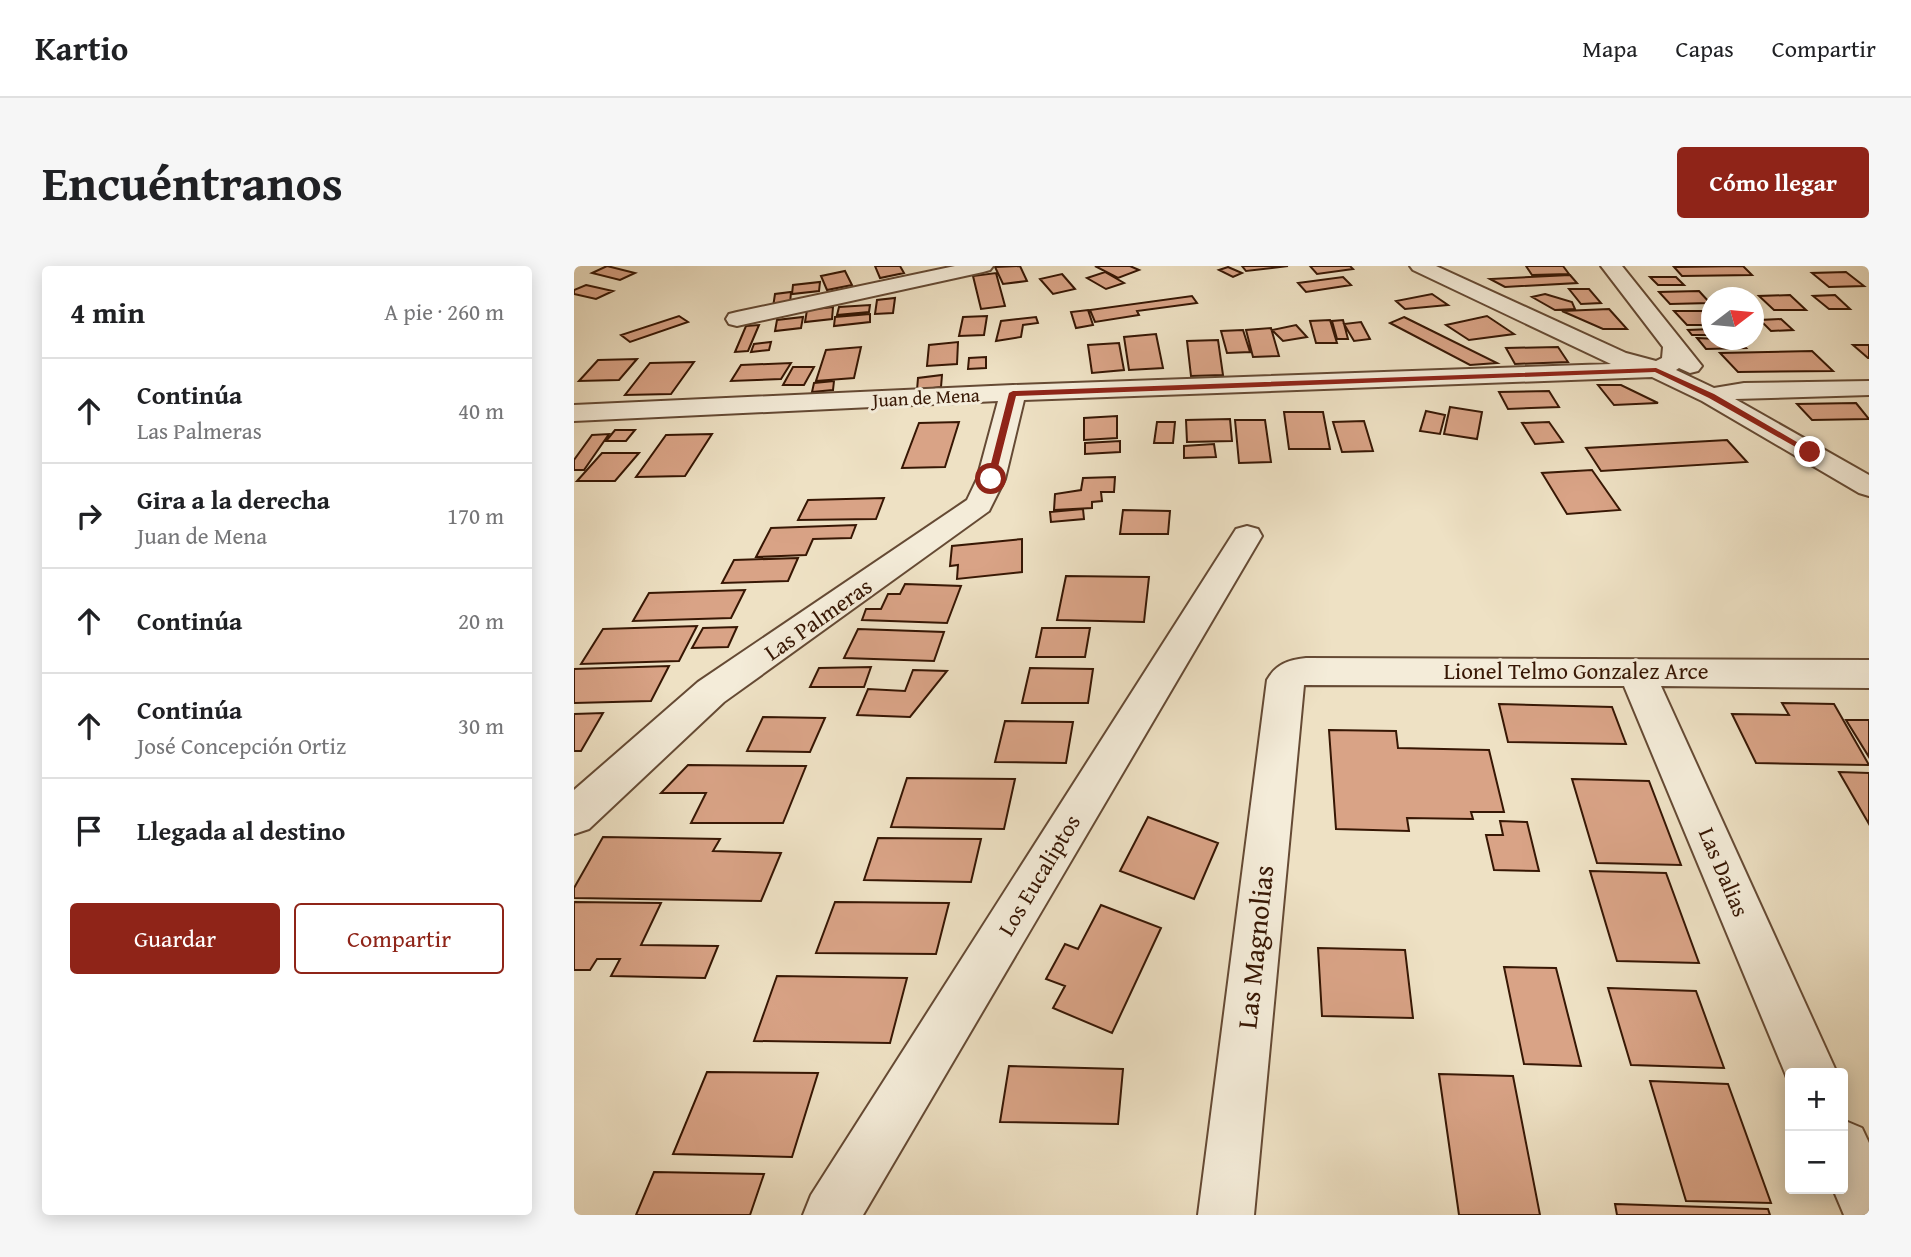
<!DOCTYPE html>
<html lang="es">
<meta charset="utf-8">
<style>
:root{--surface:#fff;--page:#f6f6f6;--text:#202124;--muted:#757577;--line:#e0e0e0;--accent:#8f2418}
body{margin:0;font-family:"Gentium Book Plus",serif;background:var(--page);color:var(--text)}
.controls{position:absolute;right:21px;bottom:21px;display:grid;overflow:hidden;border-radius:7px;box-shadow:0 4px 18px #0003}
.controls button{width:63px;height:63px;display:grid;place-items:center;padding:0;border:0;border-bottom:2px solid var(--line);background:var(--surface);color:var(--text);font:35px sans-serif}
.compass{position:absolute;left:1127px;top:21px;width:63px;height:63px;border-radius:50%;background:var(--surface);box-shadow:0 4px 18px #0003;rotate:74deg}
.stop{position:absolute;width:21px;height:21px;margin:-16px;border:5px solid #8f2418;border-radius:50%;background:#fff}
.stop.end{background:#8f2418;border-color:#fff;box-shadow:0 2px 7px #0008}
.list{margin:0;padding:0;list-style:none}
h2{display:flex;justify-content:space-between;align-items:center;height:91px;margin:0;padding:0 28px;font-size:30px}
h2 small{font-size:23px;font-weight:400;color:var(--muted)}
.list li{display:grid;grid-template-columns:46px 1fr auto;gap:21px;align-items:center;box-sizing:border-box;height:105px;padding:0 28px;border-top:2px solid var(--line)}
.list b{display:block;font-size:26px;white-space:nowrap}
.list p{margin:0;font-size:23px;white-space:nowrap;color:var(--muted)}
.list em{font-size:23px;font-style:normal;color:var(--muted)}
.actions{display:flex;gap:14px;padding:21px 28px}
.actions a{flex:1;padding:16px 0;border:2px solid var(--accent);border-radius:7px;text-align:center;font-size:24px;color:var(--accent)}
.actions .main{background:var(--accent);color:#fff}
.icon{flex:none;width:38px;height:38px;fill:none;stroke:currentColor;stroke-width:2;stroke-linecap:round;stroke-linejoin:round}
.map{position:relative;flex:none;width:1295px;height:949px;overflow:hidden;border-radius:7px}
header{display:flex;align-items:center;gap:42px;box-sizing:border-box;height:98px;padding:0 35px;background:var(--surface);border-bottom:2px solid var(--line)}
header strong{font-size:33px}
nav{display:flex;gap:38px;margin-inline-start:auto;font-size:24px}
.intro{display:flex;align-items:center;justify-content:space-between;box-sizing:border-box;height:168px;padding:0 42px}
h1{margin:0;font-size:49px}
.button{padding:18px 32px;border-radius:7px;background:var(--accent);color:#fff;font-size:24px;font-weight:700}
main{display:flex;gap:42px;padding:0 42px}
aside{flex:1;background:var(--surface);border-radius:7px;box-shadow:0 4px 18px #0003}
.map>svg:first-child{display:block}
.building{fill:#d9a386;stroke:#371704;stroke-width:2}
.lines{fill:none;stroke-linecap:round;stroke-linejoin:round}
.minor-casing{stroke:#654a34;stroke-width:4}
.minor{fill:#f4ecd9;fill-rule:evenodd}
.route{fill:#8f2418}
.labels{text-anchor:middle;stroke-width:6;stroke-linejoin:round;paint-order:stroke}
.far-street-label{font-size:19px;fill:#371704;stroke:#f4ecd9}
.street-label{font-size:23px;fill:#371704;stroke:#f4ecd9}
.near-street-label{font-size:28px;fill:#371704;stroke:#f4ecd9}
</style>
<header>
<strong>Kartio</strong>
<nav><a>Mapa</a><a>Capas</a><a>Compartir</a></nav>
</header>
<div class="intro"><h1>Encuéntranos</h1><a class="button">Cómo llegar</a></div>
<main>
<aside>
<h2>4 min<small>A pie · 260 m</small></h2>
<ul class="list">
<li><svg class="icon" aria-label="ahead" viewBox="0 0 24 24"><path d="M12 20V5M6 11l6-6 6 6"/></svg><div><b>Continúa</b><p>Las Palmeras</p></div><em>40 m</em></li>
<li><svg class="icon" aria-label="right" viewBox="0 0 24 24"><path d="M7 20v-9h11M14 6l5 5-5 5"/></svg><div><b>Gira a la derecha</b><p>Juan de Mena</p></div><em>170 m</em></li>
<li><svg class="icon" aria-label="ahead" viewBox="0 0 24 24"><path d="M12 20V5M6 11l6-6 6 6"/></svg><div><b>Continúa</b></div><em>20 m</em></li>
<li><svg class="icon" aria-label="ahead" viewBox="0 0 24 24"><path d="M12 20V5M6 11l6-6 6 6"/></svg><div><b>Continúa</b><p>José Concepción Ortiz</p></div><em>30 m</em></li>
<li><svg class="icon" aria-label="arrive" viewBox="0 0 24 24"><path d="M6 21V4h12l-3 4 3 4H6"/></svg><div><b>Llegada al destino</b></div></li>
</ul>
<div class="actions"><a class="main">Guardar</a><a>Compartir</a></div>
</aside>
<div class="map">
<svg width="1295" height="949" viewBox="0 0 1295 949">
<rect width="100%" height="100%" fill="#eee1c4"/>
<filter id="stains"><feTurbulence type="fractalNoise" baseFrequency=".00286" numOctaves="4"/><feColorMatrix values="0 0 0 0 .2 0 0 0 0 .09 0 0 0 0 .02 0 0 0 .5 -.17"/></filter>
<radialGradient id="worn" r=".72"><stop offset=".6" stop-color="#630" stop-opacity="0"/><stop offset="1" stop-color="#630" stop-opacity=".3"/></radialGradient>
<path class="building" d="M33,0L61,7L46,14L18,7Z
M301,0H326L330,7L306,12Z
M446,0L453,15L429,18L421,1Z
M521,0H556L565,4L544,12Z
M668,0H714L672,5Z
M736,0H776L779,3L743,8Z
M952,0H989L995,8L958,9Z
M1169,0L1178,9L1108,10L1100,1Z
M654,1L668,7L659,11L645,4Z
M271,5L278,19L253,24L247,10Z
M531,6L550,17L532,23L513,12Z
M1272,6L1290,20L1255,21L1238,7Z
M422,7L431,40L407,43L399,10Z
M488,8L501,23L479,28L466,13Z
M996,9L1003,17L931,21L916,13Z
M769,11L777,19L732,26L724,17Z
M1076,11H1102L1110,19H1084Z
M246,16L245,25L218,28L219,19Z
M12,19L39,25L22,33L0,28V24Z
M995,23H1015L1027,37L1007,38Z
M1125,25L1136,37L1096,38L1085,26Z
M217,26L216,38L199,41L201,28Z
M858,28L874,39L831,43L822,35Z
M971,28L998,36L1001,43L981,44L958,31Z
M1216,29L1232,44H1200L1185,30Z
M1261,29L1276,43H1255L1239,30Z
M618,30L623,37L563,45L565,49L521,56L516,44Z
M321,32L319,47L301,48L303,34Z
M296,39L295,46L263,49L265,41Z
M259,41L258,53L231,56L233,44Z
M1035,43L1053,63H1029L988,45Z
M514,44L519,59L502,62L497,46Z
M1100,45H1138V59H1113Z
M296,48V56L260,60L261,51Z
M105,50L114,56L56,76L47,69Z
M413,50L410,69L385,70L389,51Z
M913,50L940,68L895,74L872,59Z
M229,51L227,62L201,65L203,54Z
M462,51L464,57L449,59L447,71L422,75L427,55Z
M830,51L923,97L896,99L816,57Z
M1207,53L1219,64L1197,65L1186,54Z
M756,54L763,77H742L736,55Z
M769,54L774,73H763L758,55Z
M787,56L796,73L780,75L770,58Z
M185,59L174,85L161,86L172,60Z
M722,59L733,71L709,75L698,64Z
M697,62L705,90L679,91L672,64Z
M1138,63V69H1118L1114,64Z
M669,64L676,86L653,87L647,65Z
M582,68L589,102L555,104L550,71Z
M1123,72L1164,74L1172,82L1132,83Z
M644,74L649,109L617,110L613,75Z
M197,76L195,84L177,86L180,78Z
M384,76L383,98L353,100L355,79Z
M545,77L550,104L518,107L514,79Z
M1279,79H1295V92H1294Z
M287,81L280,112L242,115L252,84Z
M984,81L994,96L941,98L932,82Z
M1238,85L1259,105L1164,106L1146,87Z
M412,91V102L394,103L395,92Z
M63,93L45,114L5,115L24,94Z
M120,96L97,128L51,129L76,97Z
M217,97L207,113L157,115L167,99Z
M219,101H240L230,119H209Z
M368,109L367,121L343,124L344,112Z
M260,115L259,124L238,126L240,117Z
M1024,119H1047L1084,137L1040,139Z
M975,125L985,141L934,143L925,126Z
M1282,137L1295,153L1238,154L1223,138Z
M876,141L908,146L903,173L870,168Z
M852,145L871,149L866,168L846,165Z
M710,146H749L756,183H715Z
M543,150V172L510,174V152Z
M656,153L658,175L613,176L612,154Z
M661,154H691L697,196L665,197Z
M790,155L799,185L768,186L759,156Z
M385,156L371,201L328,202L345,157Z
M583,156H601L599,177H580Z
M975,156L989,176L961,178L948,157Z
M41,164H61L52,175H32Z
M35,168L10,204H0V194L18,169Z
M138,168L111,210L62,211L92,169Z
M1153,174L1173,196L1027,205L1012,182Z
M546,175V186L511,188V177Z
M640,178L642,191L610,192V180Z
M28,187H65L41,215H3Z
M1018,204L1046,244L993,248L968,207Z
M541,211L540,226H527L528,235L518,236V242L480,244L481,228L507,224L509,212Z
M310,232L302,253L224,254L234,234Z
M509,243L510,253L477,256L476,246Z
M549,244L596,245L594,268H546Z
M282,259L277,272L239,273L232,289L182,291L197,262Z
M448,273V306L383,313L384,299L376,300L378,280Z
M224,292L214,315L148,317L160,294Z
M492,310L575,311L570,356L483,354Z
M331,318L387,320L373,357L288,354L292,343H307L314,328H326Z
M171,324L157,352L59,355L75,327Z
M123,360L105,395L7,398L29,363Z
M163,361L154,381L118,382L129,362Z
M468,362H516L511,391H462Z
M284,363L370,366L360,395L270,392Z
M95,400L77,435L0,437V403Z
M297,401L290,421H236L245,402Z
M456,402L519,403L514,437H448Z
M339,404L373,405L336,451L283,449L294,423L331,425Z
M1208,437L1260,438L1295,499L1182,497L1158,448L1215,449Z
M925,438L1038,441L1052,478L934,476Z
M29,447L7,485H0V448Z
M189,451L251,452L236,486L173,485Z
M1272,454H1295V491Z
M431,455L499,456L492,497L421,496Z
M755,464L822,465L824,482L915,484L930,546H897L899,553L833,552L835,565L762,563Z
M114,499L232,500L209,557H117L132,527H87Z
M1265,506L1295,507V558Z
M333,512L441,513L430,563L317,561Z
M998,513L1075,515L1107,599L1023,597Z
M574,551L644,577L620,633L546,605Z
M926,555L953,556L965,605L920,604L912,569H929Z
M29,571L146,573L139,585L207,587L187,635L0,632V622Z
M304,572L407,573L397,616L290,614Z
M1016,605L1092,607L1125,697L1043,695Z
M0,636L87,637L67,679L144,680L131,712L37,710L46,693H23L16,704H0Z
M261,636L375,637L362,688L242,687Z
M527,639L587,662L538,767L479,742L491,720L472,713L491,678L504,683Z
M744,682L831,684L839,752L748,750Z
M930,701L982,702L1007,800L950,798Z
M203,710L333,712L316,777L180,775Z
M1034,722L1122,725L1150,802L1057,799Z
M435,800L549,803L544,858L426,856Z
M133,806L244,807L218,891L99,888Z
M865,808L939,810L966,949H885Z
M1076,815L1154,818L1197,937L1112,935Z
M80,906L190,908L176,949H62Z
M1041,938L1194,943L1196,949H1043Z"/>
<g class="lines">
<defs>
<path id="minor" d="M381,0H419L416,4L409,6L163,60L155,58L152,53L155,48L163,46Z
M836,0H862L1052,87L1082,95L1088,92L1089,81L1027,0H1048L1128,100L1124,105L1116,107L1105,102L1102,104L1140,122L1170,117L1295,115V129L1161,133L1295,209V230L1285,227L1128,135L1078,111L450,134L431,213L415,245L150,436L15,563L0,568V524L124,416L393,234L403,213L424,135L0,155V139L439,119L1037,98L839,4Z
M673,260L684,263L688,270L289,949H229L237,929L662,263Z
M732,392L1295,394V422L1087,420L1263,807H1216V819L1050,420L730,419L680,949H624L693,414C702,398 714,394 732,392Z
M1269,854L1288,862L1295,877V949H1270L1259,923H1269Z"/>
</defs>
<use href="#minor" class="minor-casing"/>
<use href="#minor" class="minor"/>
</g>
<path class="route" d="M1082,102L1140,128L1240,186L1234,188L1135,132L1081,106L442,130L421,213L417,215L413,213L435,127L439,125Z"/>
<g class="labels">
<g class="far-street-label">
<text transform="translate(352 131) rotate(-3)" y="7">Juan de Mena</text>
</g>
<g class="street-label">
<text transform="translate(244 353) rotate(-35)" y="8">Las Palmeras</text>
<text x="1002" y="413">Lionel Telmo Gonzalez Arce</text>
<text transform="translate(1150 606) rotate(67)" y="8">Las Dalias</text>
<text transform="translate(465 609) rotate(-59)" y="8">Los Eucaliptos</text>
</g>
<g class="near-street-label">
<text transform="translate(681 681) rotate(-84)" y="10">Las Magnolias</text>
</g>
</g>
<rect width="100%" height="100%" filter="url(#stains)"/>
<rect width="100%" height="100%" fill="url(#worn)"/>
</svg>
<div class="controls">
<button>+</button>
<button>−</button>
</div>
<svg class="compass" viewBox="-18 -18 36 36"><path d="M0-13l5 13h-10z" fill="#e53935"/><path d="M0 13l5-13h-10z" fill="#757577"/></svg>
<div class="stop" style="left:417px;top:213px"></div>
<div class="stop end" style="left:1236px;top:186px"></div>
</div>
</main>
